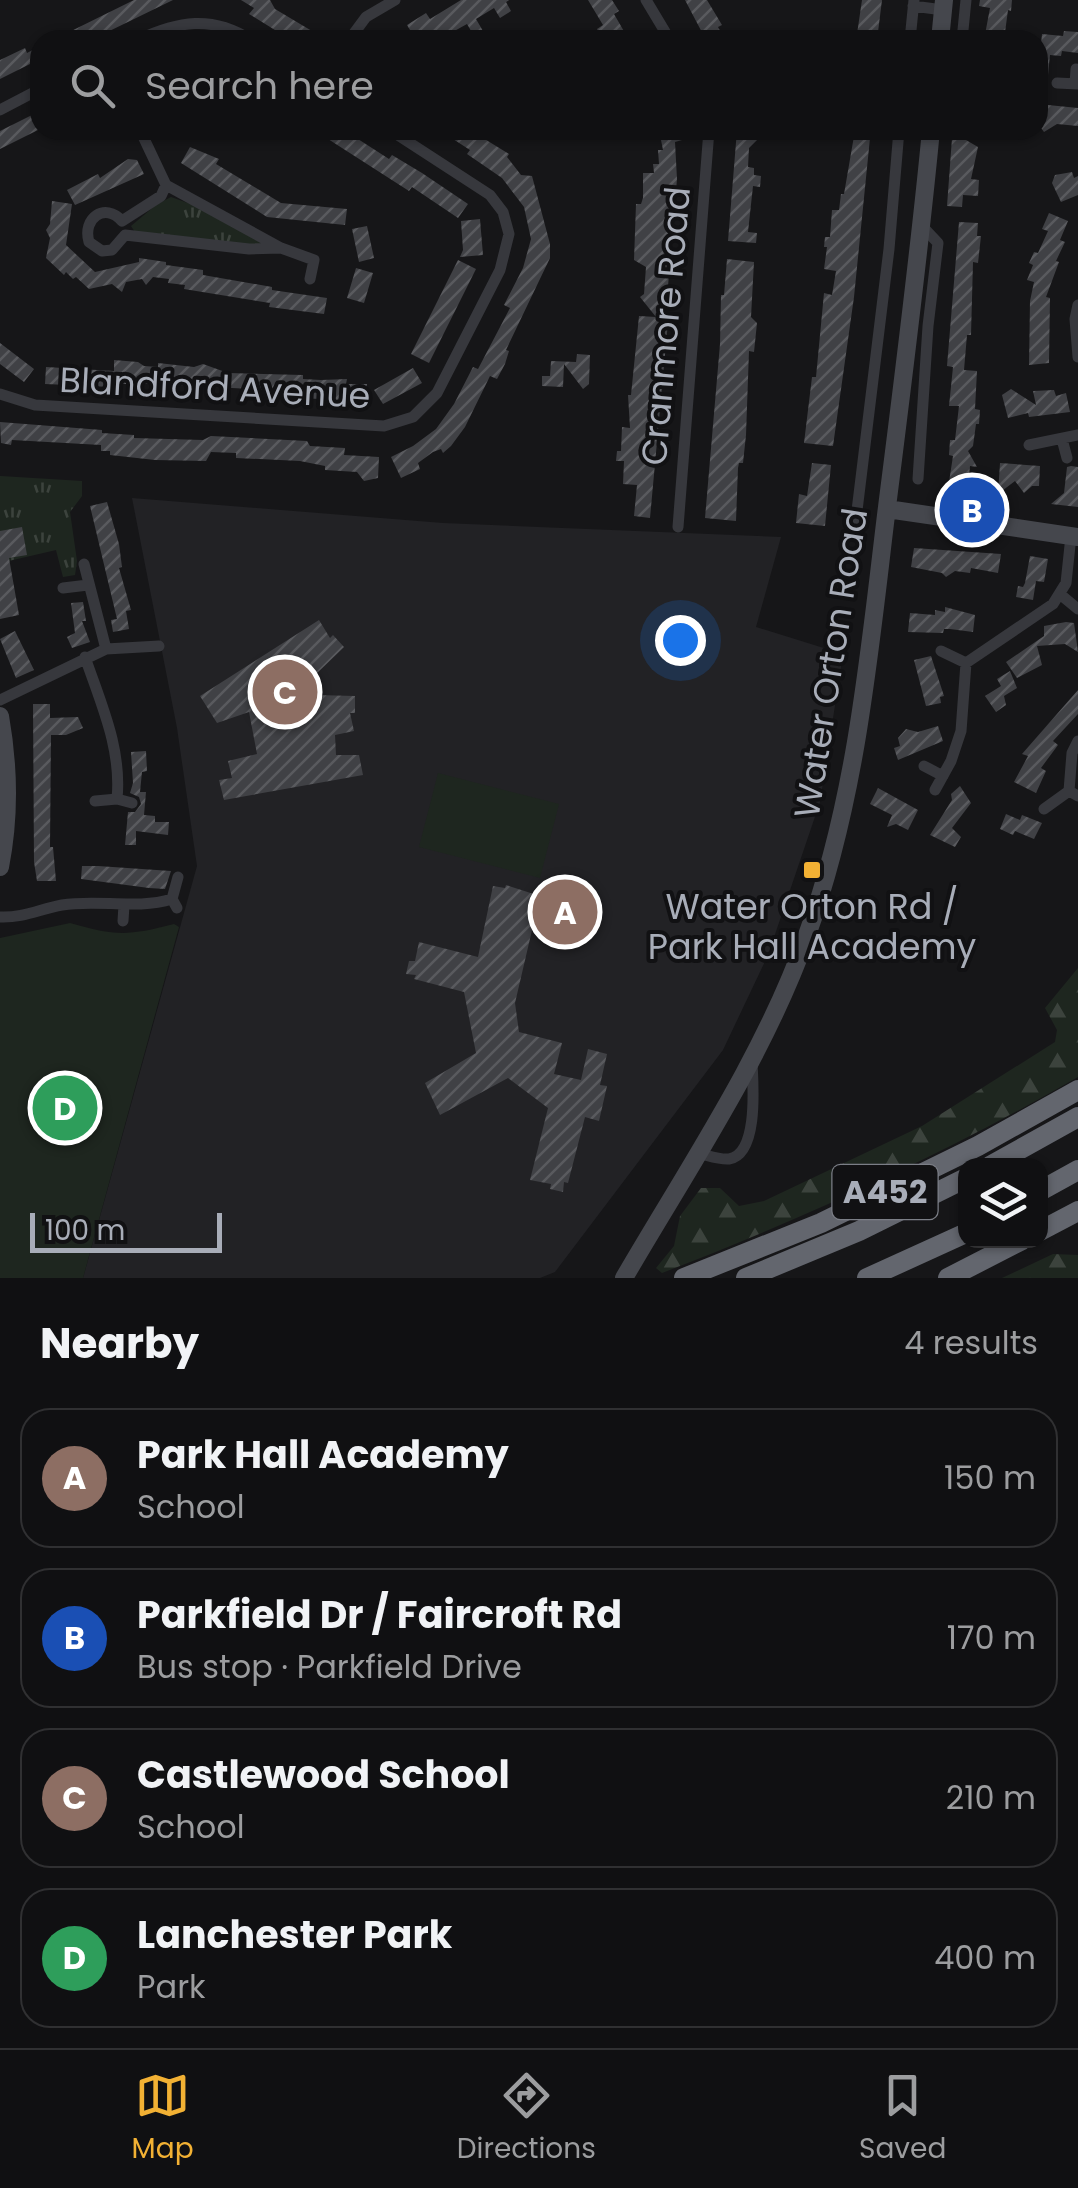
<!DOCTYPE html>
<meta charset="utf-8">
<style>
:root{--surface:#101012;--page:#19191b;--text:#f1f3f6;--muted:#9c9d9f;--line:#303032;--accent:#f2b134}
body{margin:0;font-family:Poppins,sans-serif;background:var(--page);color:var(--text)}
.controls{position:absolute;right:30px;bottom:30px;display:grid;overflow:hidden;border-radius:20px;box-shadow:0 2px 8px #0004}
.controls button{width:90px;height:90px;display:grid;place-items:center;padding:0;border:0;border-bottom:2px solid var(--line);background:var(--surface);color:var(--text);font:50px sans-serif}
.scale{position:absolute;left:30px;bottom:25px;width:192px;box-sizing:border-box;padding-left:10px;border:5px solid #a8adb8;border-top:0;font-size:28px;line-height:35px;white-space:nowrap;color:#a8adb8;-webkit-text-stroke:8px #111113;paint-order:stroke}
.you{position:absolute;left:680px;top:640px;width:35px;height:35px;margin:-25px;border:8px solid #fff;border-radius:50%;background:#1a73e8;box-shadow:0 0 0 15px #1a73e833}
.badge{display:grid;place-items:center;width:65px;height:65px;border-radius:50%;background:var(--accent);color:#fff;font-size:32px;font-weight:700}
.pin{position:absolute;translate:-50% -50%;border:5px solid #fff;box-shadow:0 2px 10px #0006}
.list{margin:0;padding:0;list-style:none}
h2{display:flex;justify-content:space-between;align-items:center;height:130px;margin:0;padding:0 40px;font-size:42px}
h2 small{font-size:32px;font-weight:400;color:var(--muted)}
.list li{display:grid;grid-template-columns:65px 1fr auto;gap:30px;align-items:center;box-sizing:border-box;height:140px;margin:0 20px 20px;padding:0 20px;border:2px solid var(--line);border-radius:30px}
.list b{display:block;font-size:38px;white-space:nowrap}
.list p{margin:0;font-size:32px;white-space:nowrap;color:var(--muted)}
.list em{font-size:32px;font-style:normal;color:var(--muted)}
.icon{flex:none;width:55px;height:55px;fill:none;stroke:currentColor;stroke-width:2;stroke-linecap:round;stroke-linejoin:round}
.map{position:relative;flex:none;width:1078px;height:1278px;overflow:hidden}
.search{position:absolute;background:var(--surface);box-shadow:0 2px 8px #0004;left:30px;right:30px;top:30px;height:110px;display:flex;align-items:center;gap:25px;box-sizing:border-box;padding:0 35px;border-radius:30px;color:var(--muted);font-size:38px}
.sheet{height:770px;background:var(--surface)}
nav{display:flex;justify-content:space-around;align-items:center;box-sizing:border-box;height:140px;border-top:2px solid var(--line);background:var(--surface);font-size:28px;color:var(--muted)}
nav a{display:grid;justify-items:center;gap:5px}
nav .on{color:var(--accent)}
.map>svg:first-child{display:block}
.built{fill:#222225}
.grass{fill:url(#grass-tufts)}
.forest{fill:url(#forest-firs)}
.green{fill:#1e261f}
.building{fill:url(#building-hatch)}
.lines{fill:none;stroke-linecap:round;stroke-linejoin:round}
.street{stroke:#37383d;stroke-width:11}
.secondary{stroke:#45474d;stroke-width:18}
.highway{stroke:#63666e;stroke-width:20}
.poi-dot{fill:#f2b134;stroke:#111113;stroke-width:4}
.labels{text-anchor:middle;stroke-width:8;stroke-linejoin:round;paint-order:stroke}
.shield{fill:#111113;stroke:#7b7e86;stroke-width:2.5}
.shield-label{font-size:32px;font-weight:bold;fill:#a8adb8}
.street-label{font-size:35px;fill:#a8adb8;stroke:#111113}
.poi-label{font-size:35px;fill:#a8adb8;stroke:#111113}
</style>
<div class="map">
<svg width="1078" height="1278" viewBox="0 0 1078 1278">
<defs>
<pattern id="grass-tufts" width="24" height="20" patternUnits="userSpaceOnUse" patternTransform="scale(2.5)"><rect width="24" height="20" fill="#1e261f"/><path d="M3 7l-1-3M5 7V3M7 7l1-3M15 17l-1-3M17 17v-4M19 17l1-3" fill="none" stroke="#3c433d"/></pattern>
<pattern id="forest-firs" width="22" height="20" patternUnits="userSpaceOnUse" patternTransform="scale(2.5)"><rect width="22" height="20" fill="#1e261f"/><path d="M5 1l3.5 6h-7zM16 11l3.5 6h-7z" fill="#3c433d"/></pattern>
<pattern id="building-hatch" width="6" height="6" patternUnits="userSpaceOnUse" patternTransform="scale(2.5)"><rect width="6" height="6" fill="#404145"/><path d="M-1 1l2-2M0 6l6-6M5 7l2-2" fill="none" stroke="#595a5e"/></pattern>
</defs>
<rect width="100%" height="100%" fill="#161618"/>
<path class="built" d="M132,498L443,523L781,537L756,627L843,654L820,802L768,955L723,1050L555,1272L540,1278H83L197,866L177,728Z"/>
<path class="grass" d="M171,197L207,210L266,246L135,232L131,226L156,205Z
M0,476L82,481V496L70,512L77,561L75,575L63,577L56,550L0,563Z"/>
<path class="forest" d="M1078,968V1077C945,1154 805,1218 662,1273L656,1268L674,1246L680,1216L701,1188H720L739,1206L764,1201L922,1126L1055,1042L1057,1030L1045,1008Z
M1053,1254L1078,1255V1278H1002Z"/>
<path class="green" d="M438,773L559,804L540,878L419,847Z
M70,923C115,936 128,936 174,924L179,927L83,1278H0V938Z"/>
<path class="building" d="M134,0H173L91,40H53Z
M241,0H270L275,9L327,40H291L249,14L254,8Z
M461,0H509L506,2L511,11L500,18L494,8L476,19L483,31L474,36L467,24L449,34L452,40H416L407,25L426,13L430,19Z
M588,0H612L619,11L614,14L629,40H603L597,29L603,25Z
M685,0H707L722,25L718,27L725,40H706Z
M862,0H882L877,40H860L861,34H857Z
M980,0H1012L1011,11L1008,10L1004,40H984L990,8L979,6Z
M1064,31L1078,32V53L1062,51L1061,56L1050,55L1048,75L1038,74L1042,34L1063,36Z
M40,46V79L32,63L0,79V60L25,48L27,53Z
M1038,104L1078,108V126L1057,124L1044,132L1038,124Z
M40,111V129L0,149V131Z
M314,130H344L389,159L392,155L422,173L468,204L458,218L412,187L409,191Z
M439,130H470L509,154L507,157L521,175L532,176L550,244V258L506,350L509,351L505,364L497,379L490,376L465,427L451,446L443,453L441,449L433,452L418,463L420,469L401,478L391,457L413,446L436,429L454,404L473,367L478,369L510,308L504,305L523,268L531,239L524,207L502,178L467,154L470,150Z
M659,130H680L682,140L675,142L677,179L665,322H668L650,518L634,516L637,485L623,484L624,461H616L617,451H621L622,427L630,428L628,395H631L639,316L656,317L640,297L644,294L646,267L634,260L636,204H641L643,198V173H654L653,164H659L658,150H663Z
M737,130H754L760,137L749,148L748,167L754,168V175L761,176L760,187L753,186L748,232L757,233L756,243L728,241Z
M854,136L870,138L854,297L833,446L804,443L812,377H816L824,293L832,295L836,271L824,269L827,247H824L825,237H830L832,210H839L841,194H844Z
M952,138L966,140L978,147L971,179L979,180L978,196L963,195L962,207L947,206Z
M190,147L219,159L216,164L281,203L347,209L345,225L267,217L181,163Z
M128,159L137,160L144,174L75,205L67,190L98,174L100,178Z
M1072,172L1074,178L1078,176V195L1061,202L1052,183L1055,175Z
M52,201L72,204L66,245L95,272L139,262V258L166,262V265L203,270V275L272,287V290L327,298L324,314L269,307L270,303L184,289L185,285L168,283L169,279L153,277L146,285L142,279L126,282L122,292L112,284L89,289L76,277L73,279L66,272L64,275L46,258L50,238L46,230L50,224Z
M1049,213L1068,221L1060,240L1065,242L1056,261L1059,262L1046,297L1050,298L1049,363L1029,365L1030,301L1034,282L1027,280L1033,265L1029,263L1034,252L1038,253L1048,231L1042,229Z
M480,219L483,255L460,257L463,250L461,221Z
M959,222L978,223L977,236H981L978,263L973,262L971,335H967L964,370L977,371L975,409L980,410L979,424H976L973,446L968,451L977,467L970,466L968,487L977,498L947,495L953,456L949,455L950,440H955L959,406H949L953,367L947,366Z
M367,226L374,258L359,262L352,229Z
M727,259L754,262L751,317L757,323L754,352L749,351L746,435L743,463H739L738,468L736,521L705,518L720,344L721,295H724Z
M458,260L476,269L429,363L411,354Z
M356,268L373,273L364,303L347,298Z
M0,343L34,369L24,382L0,364Z
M577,354L590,355L589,384L583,389L564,364L563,387L542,386V376H550L551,361L576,362Z
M114,360L138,362L144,366L158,367V363L194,367L203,364L228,373L303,375V379L321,380L347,379L346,384H367L366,402L320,403V399L278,397L279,391L268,390L156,384H113L112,387L45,384L46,367L114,371Z
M413,368L422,383L383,404L374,390Z
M1011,389L1036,405L1033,391L1054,390L1056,396L1066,393L1070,412L1029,417L1028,413L1008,418L1002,395Z
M0,422L102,430V433L134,435V438L203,440L211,436L307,441L310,446L345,448L344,455L379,457L378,478L364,481L357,472L325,470V466L300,461L236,458V453L211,452L206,461L155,460L110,455V451H101V445L12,440L11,445L1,443Z
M812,463L831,465L825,526L796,523L799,494L807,496Z
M1000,463L1040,466L1039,486H1032L1024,493L1015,481L998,494Z
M1071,466L1078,467V507L1051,504L1064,493L1067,467Z
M107,502L119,544L122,567L119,568L131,610L126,611L129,629L113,632L111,620L117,619L90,506Z
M22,527L27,555L9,558L19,615L0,619V531Z
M914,548L1001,554L998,573L971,568L970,573L955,571L946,577L942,573L911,567Z
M1030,556L1048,559L1044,582L1036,581L1033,600L1016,597L1018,586L1023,587L1025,583Z
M83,602L86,621H82L90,642L72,648L67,637L75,633L71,603Z
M945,607L975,615L973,632L950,629H944L943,633L908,632L910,613L935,615V610L945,612Z
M319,620L330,638L333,635L344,647L314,676L278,694L355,696V713H350L354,731L335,735L336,755H359L363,775L224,800L219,780L232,778L228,761L257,754L249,712L217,723L200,696Z
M1066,622L1074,623L1078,652L1065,644L1037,646L1042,665L1017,678L1006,662L1044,636V626Z
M15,631L34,670L16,678L0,639Z
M931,656L944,696L940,697L941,703L926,706L914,660Z
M1010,671L1017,688L1004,696L1006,705L996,712L985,696L1001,686L997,679Z
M1078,690V714L1053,741L1058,745L1041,768L1046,771L1036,793L1014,782L1028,756L1022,754Z
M33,704H50V718L78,717L83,728L66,735H51L50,847H53L56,881H37L34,862Z
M938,726L943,741L898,760L894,748L900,746L898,738L906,729L918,732Z
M146,751L147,771L142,772L140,792H146L144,815L155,816V822H169L168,835L136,831V845H125L128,812H135L141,804L139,797L130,793L133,783L131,752Z
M960,786L971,803L952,828L961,837L955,847L930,835L952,800L951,794Z
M878,788L918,810L908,830L896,824L887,827L892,815L870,804Z
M1006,814L1020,820L1022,815L1042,823L1034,839L1015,831L1013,835L1000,829Z
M82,866H98L171,871L165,889L149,888L81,879Z
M506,885L540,896L515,1003L519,1032L562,1043L554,1074L581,1080L588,1049L607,1054L600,1085L607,1086L599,1121L585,1117L568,1183L564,1182L563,1192L550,1189L551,1184L530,1180L548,1108L508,1078L440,1115L425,1083L476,1053L464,992L414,979L416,975L406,974L409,961H415L419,942L478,957L493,886L505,888Z"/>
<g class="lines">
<path class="street" d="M646,0L670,40
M913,6L943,10
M138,40C178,21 212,15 251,40
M349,40L366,17L395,0
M910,40L914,0
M962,40L966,0
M1057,83L1078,84
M1075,84L1076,69
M0,110L40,89
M140,130L166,185L281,248L249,249L125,235L112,250L102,251L89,242C82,218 105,202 122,221L161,196L166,185
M281,248L314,260L310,279
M1078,305L1075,319L1078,357
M0,394L35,405L384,426L413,417L437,393L500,270L509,234L503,212L490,195L390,130
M1062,439L1067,458
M1029,445L1078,435
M918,479L928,326L938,243L922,226
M678,527L709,130
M854,535L889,249L899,130
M84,564L106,649
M63,588L88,585
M1061,595L1078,609
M941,651L966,663
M85,657C101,704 122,749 117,799L132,803
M0,700L106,649L159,646
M1078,741L1072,753L1069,791L1078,796
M924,766L943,776
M935,790L951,761L961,731L966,663L1053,604L1066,583L1071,536
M95,801L117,799
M1044,809L1069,791
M177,908L172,899L178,877
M0,917C23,918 40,909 62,905C99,899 136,910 172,899
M123,921L124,905
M697,1153C707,1155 719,1160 729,1159C759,1154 753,1084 752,1062"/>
<path class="secondary" d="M940,40L944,0
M887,509L1078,537
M0,716C9,767 10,816 0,867
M624,1278C688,1168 763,1058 806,938C857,798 869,653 887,507C903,381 919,256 931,130"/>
<path class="highway" d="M990,1166L1078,1117
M1040,1191L1078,1170
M1040,1231L1078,1211
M684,1278L821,1223L978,1146L1078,1090
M746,1278L859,1231L966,1178
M867,1278L966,1233
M948,1278L1022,1240"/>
</g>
<rect class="poi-dot" x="802" y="860" width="20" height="20" rx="5"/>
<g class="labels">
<rect class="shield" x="832.5" y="1165" width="105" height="54" rx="8"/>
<g class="shield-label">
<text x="885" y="1203">A452</text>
</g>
<g class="street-label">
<text transform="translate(666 326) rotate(-85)" y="12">Cranmore Road</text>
<text transform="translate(215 388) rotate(3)" y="12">Blandford Avenue</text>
<text transform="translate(831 663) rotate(-81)" y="12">Water Orton Road</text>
</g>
<g class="poi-label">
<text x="812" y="919">Water Orton Rd /<tspan x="812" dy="40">Park Hall Academy</tspan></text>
</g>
</g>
</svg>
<div class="controls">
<button><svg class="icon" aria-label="layers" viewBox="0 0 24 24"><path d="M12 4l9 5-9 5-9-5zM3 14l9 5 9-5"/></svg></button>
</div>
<div class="scale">100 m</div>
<div class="you"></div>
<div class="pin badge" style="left:565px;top:912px;background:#8d6e63">A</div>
<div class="pin badge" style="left:972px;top:510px;background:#1a4fb4">B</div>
<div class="pin badge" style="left:285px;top:692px;background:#8d6e63">C</div>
<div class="pin badge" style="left:65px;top:1108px;background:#2e9e5b">D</div>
<div class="search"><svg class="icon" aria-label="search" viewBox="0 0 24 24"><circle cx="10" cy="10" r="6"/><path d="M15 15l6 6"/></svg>Search here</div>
</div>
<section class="sheet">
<h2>Nearby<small>4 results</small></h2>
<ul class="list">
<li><span class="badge" style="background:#8d6e63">A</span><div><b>Park Hall Academy</b><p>School</p></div><em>150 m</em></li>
<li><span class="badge" style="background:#1a4fb4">B</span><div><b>Parkfield Dr / Faircroft Rd</b><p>Bus stop · Parkfield Drive</p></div><em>170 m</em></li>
<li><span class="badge" style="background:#8d6e63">C</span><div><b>Castlewood School</b><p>School</p></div><em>210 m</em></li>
<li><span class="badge" style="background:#2e9e5b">D</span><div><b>Lanchester Park</b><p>Park</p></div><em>400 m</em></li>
</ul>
</section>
<nav>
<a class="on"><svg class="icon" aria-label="map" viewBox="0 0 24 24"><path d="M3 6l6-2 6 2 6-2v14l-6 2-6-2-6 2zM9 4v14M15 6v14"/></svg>Map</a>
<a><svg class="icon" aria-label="directions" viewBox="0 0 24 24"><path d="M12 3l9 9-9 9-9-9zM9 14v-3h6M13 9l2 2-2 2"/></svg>Directions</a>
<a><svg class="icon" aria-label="saved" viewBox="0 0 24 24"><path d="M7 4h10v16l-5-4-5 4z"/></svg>Saved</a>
</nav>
